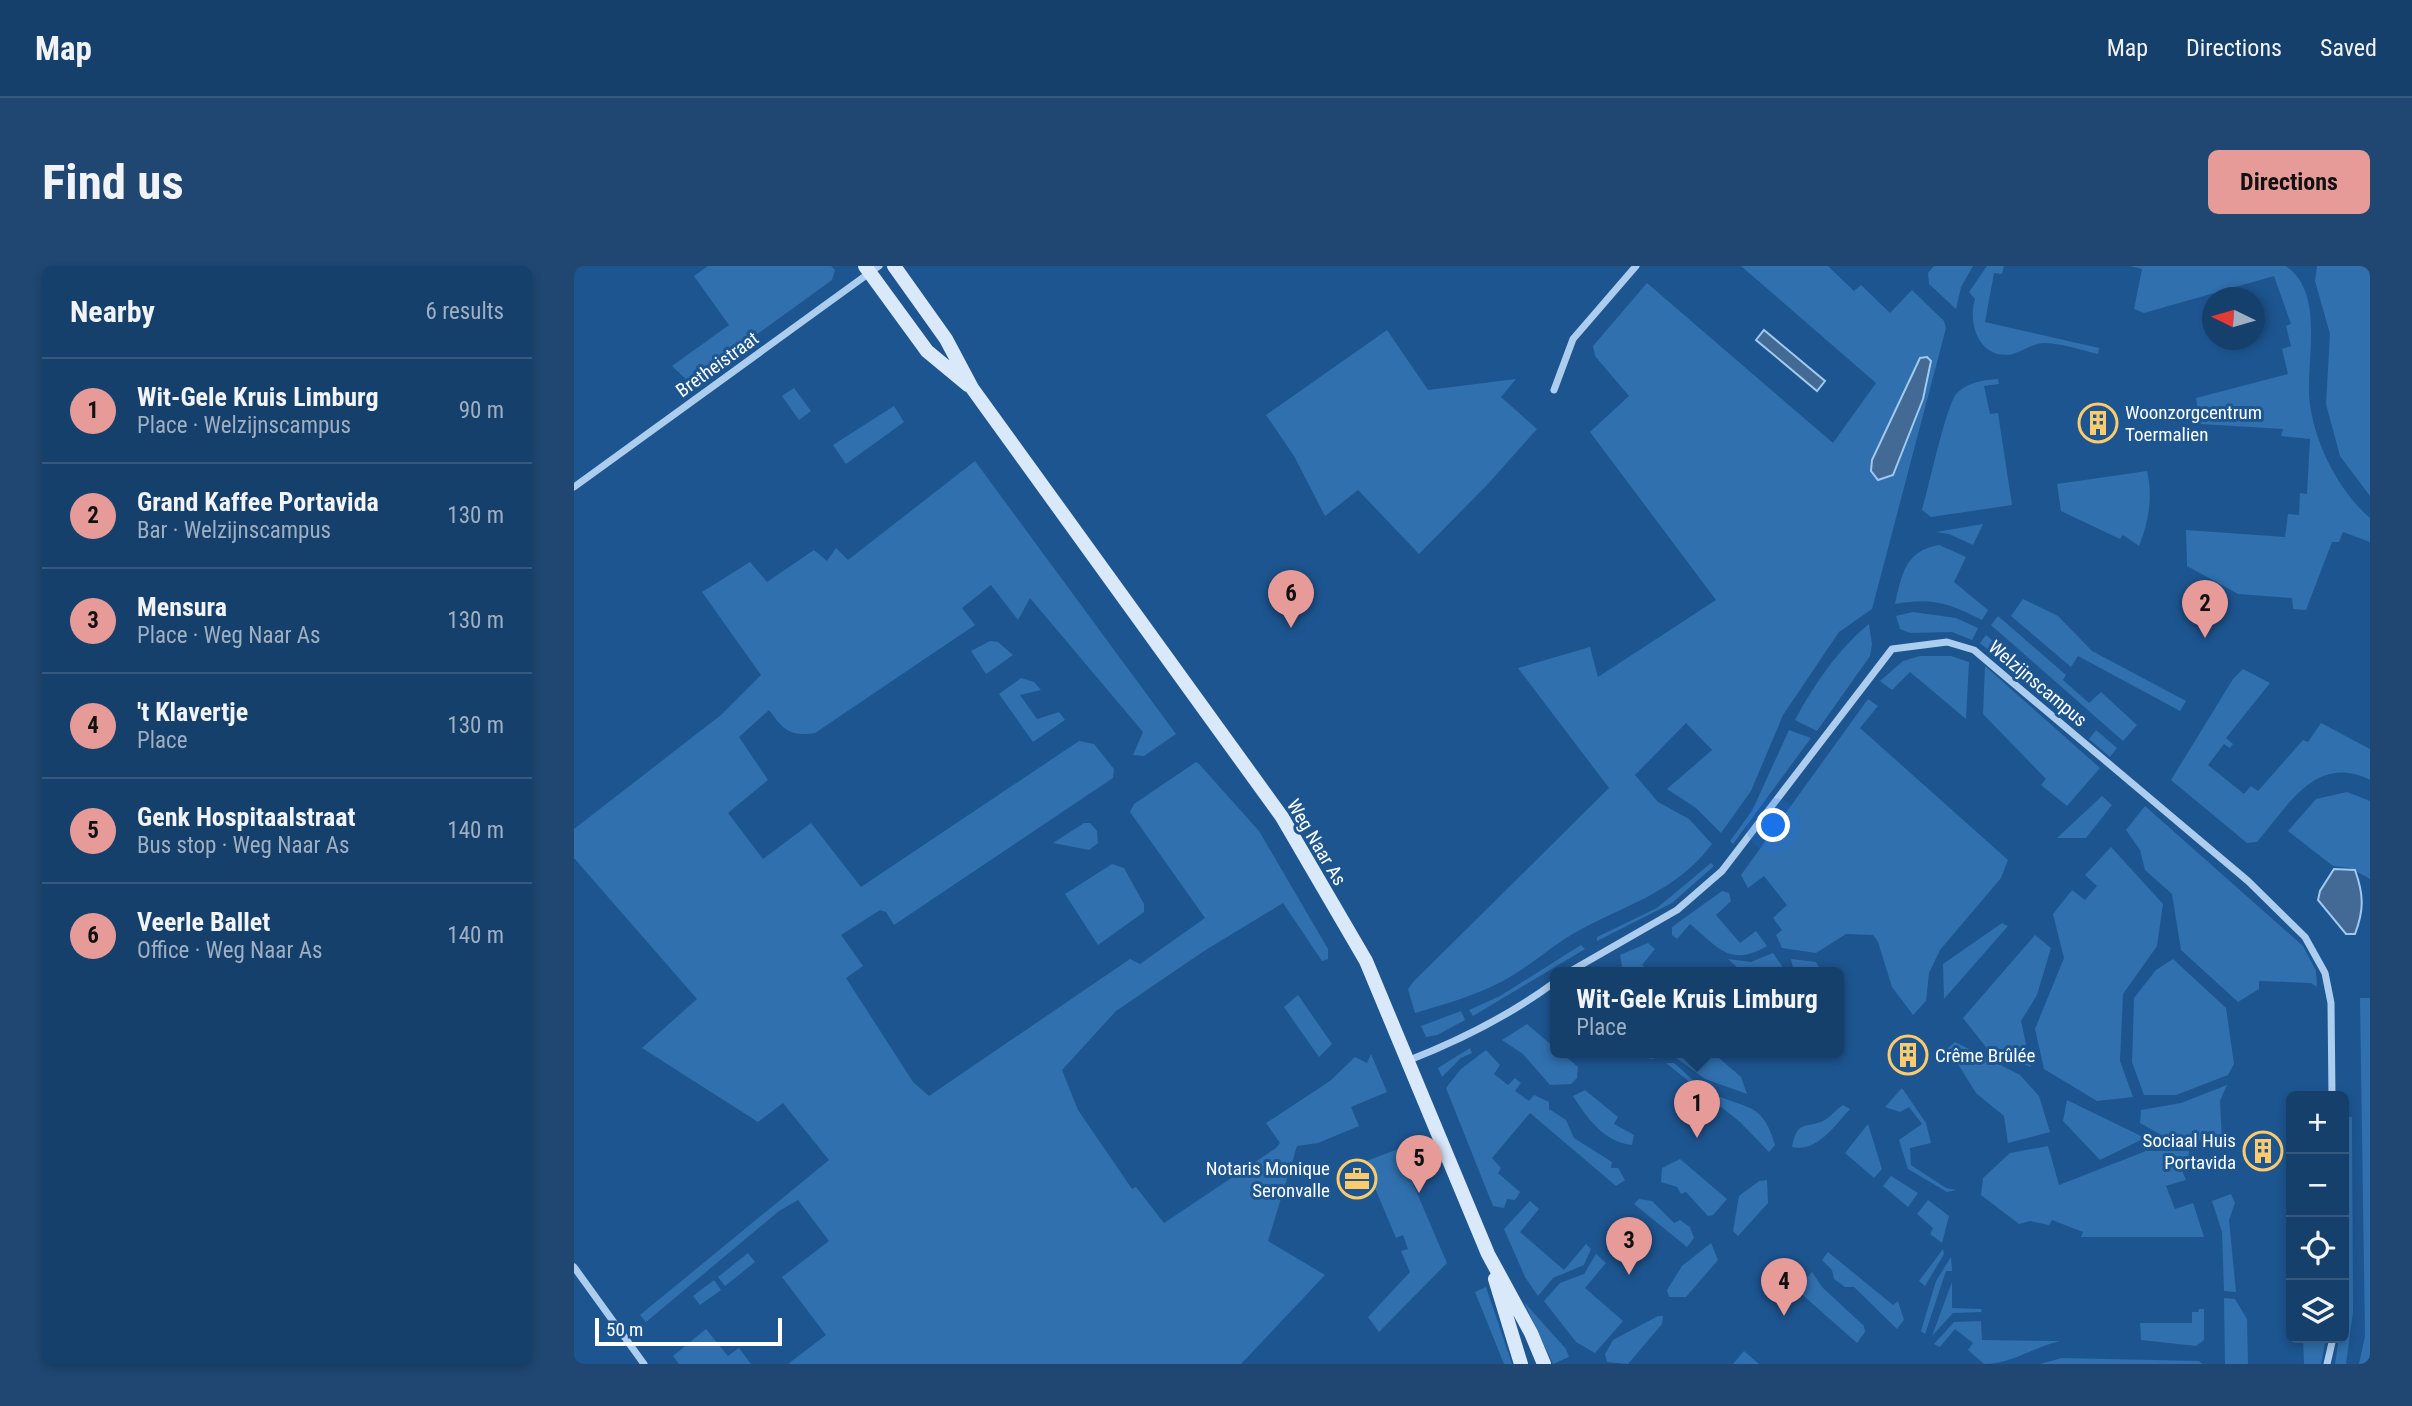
<!DOCTYPE html>
<meta charset="utf-8">
<style>
:root{--surface:#16406c;--page:#1f4772;--text:#f1f3f6;--muted:#9eafc2;--line:#35597f;--accent:#e69b98}
body{margin:0;font-family:"Roboto Condensed",sans-serif;background:var(--page);color:var(--text)}
.controls{position:absolute;right:21px;bottom:21px;display:grid;overflow:hidden;border-radius:10px;box-shadow:0 4px 10px #0003}
.controls button{width:63px;height:63px;display:grid;place-items:center;padding:0;border:0;border-bottom:2px solid var(--line);background:var(--surface);color:var(--text);font:35px sans-serif}
.compass{position:absolute;left:1628px;top:21px;width:63px;height:63px;border-radius:50%;background:var(--surface);box-shadow:0 4px 10px #0003;rotate:275deg}
.scale{position:absolute;left:21px;bottom:18px;width:187px;box-sizing:border-box;padding-left:7px;border:4px solid #fff;border-top:0;font-size:19px;line-height:24px;white-space:nowrap;color:#fff;-webkit-text-stroke:5px #1d5590;paint-order:stroke}
.you{position:absolute;left:1200px;top:560px;width:24px;height:24px;margin:-18px;border:5px solid #fff;border-radius:50%;background:#1a73e8;box-shadow:0 0 0 10px #1a73e833}
.badge{display:grid;place-items:center;width:46px;height:46px;border-radius:50%;background:var(--accent);color:#111;font-size:23px;font-weight:700}
.pin{position:absolute;translate:-50% -58px;filter:drop-shadow(0 2px 4px #0008)}
.pin::after{content:'';position:absolute;top:37px;width:24px;height:21px;background:inherit;clip-path:polygon(0 0,100% 0,50% 100%)}
.popup{position:absolute;left:976px;top:701px;width:294px;height:91px;box-sizing:border-box;display:grid;place-content:center;border-radius:10px;background:var(--surface);filter:drop-shadow(0 2px 5px #0005);font-size:23px;white-space:nowrap;color:var(--muted)}
.popup b{font-size:26px;color:var(--text)}
.popup::after{content:'';position:absolute;left:50%;top:100%;margin-left:-14px;border:14px solid transparent;border-top-color:var(--surface)}
.list{margin:0;padding:0;list-style:none}
h2{display:flex;justify-content:space-between;align-items:center;height:91px;margin:0;padding:0 28px;font-size:30px}
h2 small{font-size:23px;font-weight:400;color:var(--muted)}
.list li{display:grid;grid-template-columns:46px 1fr auto;gap:21px;align-items:center;box-sizing:border-box;height:105px;padding:0 28px;border-top:2px solid var(--line)}
.list b{display:block;font-size:26px;white-space:nowrap}
.list p{margin:0;font-size:23px;white-space:nowrap;color:var(--muted)}
.list em{font-size:23px;font-style:normal;color:var(--muted)}
.icon{flex:none;width:38px;height:38px;fill:none;stroke:currentColor;stroke-width:2;stroke-linecap:round;stroke-linejoin:round}
.map{position:relative;flex:none;width:1796px;height:1098px;overflow:hidden;border-radius:10px}
header{display:flex;align-items:center;gap:42px;box-sizing:border-box;height:98px;padding:0 35px;background:var(--surface);border-bottom:2px solid var(--line)}
header strong{font-size:33px}
nav{display:flex;gap:38px;margin-inline-start:auto;font-size:24px}
.intro{display:flex;align-items:center;justify-content:space-between;box-sizing:border-box;height:168px;padding:0 42px}
h1{margin:0;font-size:49px}
.button{padding:18px 32px;border-radius:10px;background:var(--accent);color:#111;font-size:24px;font-weight:700}
main{display:flex;gap:42px;padding:0 42px}
aside{flex:1;background:var(--surface);border-radius:10px;box-shadow:0 4px 10px #0003}
.map>svg:first-child{display:block}
.green{fill:#3070ae}
.water{fill:#426a94;stroke:#a0c9ef;stroke-width:2}
.lines{fill:none;stroke-linecap:round;stroke-linejoin:round}
.minor{stroke:#accdee;stroke-width:7}
.secondary{stroke:#d9e9fa;stroke-width:14}
.labels{text-anchor:middle;stroke-width:6;stroke-linejoin:round;paint-order:stroke}
.street-label{font-size:19px;fill:#fff;stroke:#1d5590}
.poi-label{font-size:19px;fill:#fff;stroke:#1d5590;text-anchor:start}
</style>
<header>
<strong>Map</strong>
<nav><a>Map</a><a>Directions</a><a>Saved</a></nav>
</header>
<div class="intro"><h1>Find us</h1><a class="button">Directions</a></div>
<main>
<aside>
<h2>Nearby<small>6 results</small></h2>
<ul class="list">
<li><span class="badge">1</span><div><b>Wit-Gele Kruis Limburg</b><p>Place · Welzijnscampus</p></div><em>90 m</em></li>
<li><span class="badge">2</span><div><b>Grand Kaffee Portavida</b><p>Bar · Welzijnscampus</p></div><em>130 m</em></li>
<li><span class="badge">3</span><div><b>Mensura</b><p>Place · Weg Naar As</p></div><em>130 m</em></li>
<li><span class="badge">4</span><div><b>'t Klavertje</b><p>Place</p></div><em>130 m</em></li>
<li><span class="badge">5</span><div><b>Genk Hospitaalstraat</b><p>Bus stop · Weg Naar As</p></div><em>140 m</em></li>
<li><span class="badge">6</span><div><b>Veerle Ballet</b><p>Office · Weg Naar As</p></div><em>140 m</em></li>
</ul>
</aside>
<div class="map">
<svg width="1796" height="1098" viewBox="0 0 1796 1098">
<rect width="100%" height="100%" fill="#1d5590"/>
<path class="green" d="M134,0H257L261,4L258,14L116,117L98,100L155,59L120,10Z
M1167,0H1254L1280,25L1287,19L1316,47L1338,24L1370,55L1372,62L1298,343L1265,366L1209,449L1177,525L1147,567L1122,542L1093,523L1138,484L1112,457L1061,509L1084,536L1115,553L1138,578C1102,626 1053,638 1004,665C977,680 954,702 927,716C900,730 871,738 841,747L834,723L840,715L1035,522L944,402L1016,381L1024,411L1142,334L1016,166L1055,130L1021,90L1019,80L1073,17L1259,177L1302,117Z
M1360,0H1399L1387,21L1382,43L1355,18L1354,7Z
M1413,0H1430L1428,8L1420,7L1411,56L1525,82L1524,88C1507,84 1487,77 1470,77C1460,77 1449,85 1439,88C1406,95 1393,58 1401,33L1395,26Z
M1556,0H1712C1753,29 1730,98 1736,139C1742,180 1765,225 1796,252V276L1769,266L1765,276H1758L1732,344L1719,343L1718,332L1664,328L1613,300L1612,264L1711,271L1714,248L1725,249L1726,227L1733,228L1736,173L1707,170L1709,163L1626,158L1622,132L1714,108L1708,83L1717,80L1712,60L1717,58L1700,10L1570,47L1560,43L1568,3Z
M1743,0H1796V230L1766,190L1752,138L1756,68L1741,15Z
M813,64L854,124L942,113L927,131L963,163L913,219L845,288L784,224L751,250L720,190L692,149Z
M1424,113L1425,118L1410,120L1416,148L1424,147L1438,239L1357,251L1348,244C1355,221 1372,139 1383,127C1395,116 1409,114 1424,113Z
M220,122L237,145L225,154L208,130Z
M320,140L330,156L272,198L259,179Z
M401,195L602,468L570,490L559,489L569,466L456,332L444,354L417,319L388,342L401,359L241,467C215,471 209,463 195,444L165,471L194,514L154,547L189,593L237,557L287,621L505,475L520,478L540,503L539,512L320,659L312,646L306,644L267,669L289,700L272,712L339,816L355,830L556,693L566,698L631,652L556,546L560,538L622,496L625,498L685,565L754,683V693L748,695L709,637L630,685L542,745L488,804L504,844L558,923L562,921L590,957L702,882L706,877L692,857L756,815L781,791L793,797L797,788L813,826L777,841L785,860L744,877L723,880L694,975L751,1009L667,1098H214L252,1069L208,1011L255,975L224,934L205,945L72,1056L66,1049L255,894L209,837L184,856L68,782L123,733L0,592V563L147,449L187,409L128,326L176,296L193,316L240,284L253,295L262,282L274,294Z
M1573,205C1579,231 1575,255 1565,280L1549,269L1546,273L1487,245L1483,218Z
M1409,258L1399,279L1375,268L1362,266Z
M1365,279L1392,291L1380,316L1414,344L1408,354C1375,337 1358,331 1321,338C1328,308 1331,285 1365,279Z
M1449,333L1484,350L1518,385L1612,435L1606,445L1504,390L1497,401L1437,350Z
M1339,346L1382,352L1404,362L1398,374L1378,366L1336,367L1326,363L1322,350Z
M1424,350L1492,409L1489,414L1515,437L1527,426L1563,459L1549,475L1417,359Z
M1295,358L1298,378L1296,390L1243,465L1221,454C1240,419 1264,383 1295,358Z
M1412,369L1463,413L1457,420L1406,377Z
M416,375L424,376L439,389L412,408L397,385Z
M1346,390H1377L1395,396L1392,453L1336,406L1318,424L1306,415L1329,395Z
M1411,400L1526,502L1493,540L1467,519L1472,513L1409,448Z
M1669,403L1696,417L1652,472L1659,478L1656,482L1650,478L1634,499L1670,528L1677,520L1684,525L1729,474L1734,476L1747,457L1796,483V514C1742,487 1714,540 1683,576L1673,577L1597,514L1659,413Z
M447,412L460,416L467,424L446,429L463,453L485,446L491,454L459,476L425,428Z
M1294,433L1304,440L1286,462L1434,594L1427,612L1366,684L1355,707L1352,735L1339,749L1318,721L1304,676L1299,669L1272,668L1242,687L1208,682L1202,669L1208,664L1199,652L1213,639L1190,610L1174,622L1167,609Z
M1215,464L1237,472L1159,578L1156,575L1178,545Z
M1522,464L1543,482L1536,491L1515,473Z
M1773,526L1796,535V613L1776,602L1759,600L1714,565L1742,533Z
M1528,530L1538,539L1512,572H1483Z
M1571,540L1729,680L1742,705L1743,721L1737,717L1685,715V723L1664,736L1607,684L1598,628L1571,604L1566,584L1552,564Z
M510,557H516L523,565L524,577L515,584L479,577Z
M1537,581L1589,638L1583,680L1549,728L1546,795L1559,831L1523,835L1470,803L1461,763L1490,692L1479,648L1498,624L1511,634L1523,620L1511,609Z
M1137,597L1140,600L1098,637L1023,675V671L1083,642Z
M538,598L550,602L570,638V646L524,679L491,628Z
M1148,625L1155,627L1157,635L1142,649L1166,677L1182,665L1193,680C1156,702 1144,681 1116,658L1103,673L1098,669V661Z
M1428,657L1434,660L1370,733L1369,698Z
M1461,669L1477,682L1463,729L1447,755L1457,801L1415,785L1389,752Z
M1074,677L1081,683L1068,699L1076,706H1049L1046,689Z
M1007,679L1011,683L899,750L895,744L926,730Z
M1199,687L1212,706H1168L1154,693L1177,696Z
M1217,693L1242,696L1248,706H1220Z
M1599,693L1652,742L1660,798L1654,809L1602,829H1570L1558,796L1560,732L1582,704Z
M724,729L758,778L745,791L710,741Z
M1786,732H1796V1098H1785L1791,1070Z
M887,745L891,754L863,769L852,771L847,760Z
M953,758L981,782V786H986L1004,801L1003,812L997,818L976,819L949,788L928,774Z
M1381,776L1446,809L1465,830L1476,866L1434,877L1430,850L1402,827L1374,782Z
M896,782L898,787L887,792L868,811L864,802Z
M912,784L926,799L920,808L934,819L941,812L947,817L941,825L955,835L960,829L975,836V843L992,854L1000,872L1038,896L1037,902H1044L1051,914L1042,920L956,847L918,892L927,902L924,907L946,926L941,934L933,933L930,942L919,940L872,822L887,803Z
M1056,786H1138L1167,811L1173,828L1131,813L1098,789L1077,793Z
M1092,797H1100C1111,806 1122,819 1134,825C1171,845 1188,833 1201,879L1195,886L1166,856Z
M1653,819L1646,835L1648,874L1598,875L1566,857L1567,844L1607,837Z
M1328,822L1352,857L1357,877L1336,882L1337,899L1372,922L1382,924L1373,926L1334,903L1325,874L1348,858L1335,841L1326,846L1311,841Z
M1011,824L1044,851L1040,858L1060,869L1058,879C1030,876 1013,852 999,830Z
M1493,834L1571,872L1526,894L1489,855Z
M1269,839L1276,843C1261,859 1243,887 1218,881C1224,852 1231,864 1251,854C1256,851 1263,843 1269,839Z
M1770,851H1778L1779,1046L1772,1098H1761L1765,1072H1770V1038H1774V860H1770Z
M1294,858L1308,903L1300,912L1271,887Z
M1474,880L1485,919L1572,885H1615L1613,899L1607,902L1612,914L1592,920L1601,943L1619,937L1630,971H1507L1509,966L1478,954L1475,959L1456,955L1445,958L1407,929L1409,912L1436,887Z
M824,883L873,997L805,1066L794,1051L836,1006L827,985L834,983L829,969L822,972L790,896Z
M1106,893L1153,933L1139,949L1134,950L1112,926L1107,928L1103,921L1087,916L1088,902Z
M1317,910L1344,927L1334,941L1309,920Z
M1193,914L1194,937L1164,970L1159,965L1165,930L1185,915Z
M1657,928L1661,937L1655,954L1662,1026L1650,1025L1648,966L1638,935Z
M1065,933L1078,935L1100,957L1106,954L1116,961L1120,972L1113,981L1060,938Z
M1354,934L1375,950L1368,977L1356,968L1359,962L1343,948Z
M956,935L965,943L946,966L990,1004L1012,978L1017,983L1010,999L979,1012L964,1030L951,1011L930,963Z
M1137,977L1144,994L1112,1031H1095L1093,1024L1108,1000Z
M1369,983L1370,988L1351,1020L1345,1015Z
M1254,986L1319,1039L1324,1035L1330,1054L1323,1063L1280,1021H1271L1260,1013L1258,1004L1248,994Z
M174,987L181,996L151,1020L144,1011Z
M1022,988L1032,997L1011,1022L1049,1055L1021,1087L1002,1076L970,1035L986,1017L1010,1008Z
M1377,991L1378,1005H1372L1351,1068L1347,1065L1362,1015Z
M1238,1006L1248,1021L1290,1060L1291,1066L1283,1077L1223,1024Z
M140,1014L147,1024L126,1039L119,1030Z
M1378,1016V1042L1407,1043L1408,1046L1379,1047L1358,1070Z
M912,1021L938,1098H930L901,1026Z
M1650,1032L1661,1033L1673,1053L1674,1098H1651Z
M950,1036L992,1083L995,1091L979,1098Z
M1625,1043H1630V1074L1622,1080L1567,1074L1566,1057H1618V1046H1624Z
M1084,1050H1089L1088,1058L1054,1098L1033,1096L1031,1088L1039,1074Z
M1407,1055L1408,1074L1486,1075C1460,1081 1437,1098 1410,1098L1394,1084L1399,1077L1381,1063L1366,1081L1360,1078L1380,1056Z
M132,1063L154,1090L165,1082L177,1098H105L99,1090Z
M1729,1072H1752L1747,1098H1730Z
M1170,1085L1185,1098H1159Z
M1488,1092L1625,1095L1628,1098H1466Z"/>
<path class="water" d="M1190,64L1251,115L1243,125L1182,74Z
M1353,91L1357,95L1349,133L1319,209L1304,214L1297,205L1298,194L1346,92Z
M1760,603L1781,604C1790,629 1790,644 1781,668H1772L1744,634L1746,625Z"/>
<g class="lines">
<path class="minor" d="M980,124L999,73L1062,0
M0,221L305,0
M995,706L1103,644L1148,605L1318,383L1373,376L1400,384L1674,615L1731,671L1751,707L1757,737L1758,830
M833,795C887,774 935,750 981,716
M0,1001L70,1098
M1753,1098L1759,1072"/>
<path class="secondary" d="M291,0L353,85L394,119
M320,0L372,73L398,122L708,551L792,695L914,988L957,1067L970,1098
M921,1013L947,1098"/>
</g>
<defs>
<symbol id="building-ring" viewBox="-11 -11 22 22"><circle r="9.5" fill="#1d5590" stroke="#fdcb6b" stroke-width="1.5"/><path d="M-4-6H4V6H1V3H-1V6H-4ZM-2.5-4.3h1.7v1.8h-1.7ZM.8-4.3h1.7v1.8H.8ZM-2.5-1h1.7V.8h-1.7ZM.8-1h1.7V.8H.8Z" fill="#fdcb6b"/></symbol>
<symbol id="office-ring" viewBox="-11 -11 22 22"><circle r="9.5" fill="#1d5590" stroke="#fdcb6b" stroke-width="1.5"/><path d="M-6-3h4V-5.5h4V-3h4V5H-6ZM-1-4.5V-3h2v-1.5ZM-6 0V1H6V0Z" fill="#fdcb6b"/></symbol>
</defs>
<g fill-rule="evenodd">
<use href="#building-ring" x="1502" y="135" width="44" height="44"/>
<use href="#building-ring" x="1312" y="767" width="44" height="44"/>
<use href="#building-ring" x="1667" y="863" width="44" height="44"/>
<use href="#office-ring" x="761" y="891" width="44" height="44"/>
</g>
<g class="labels">
<g class="street-label">
<text transform="translate(143 98) rotate(-36)" y="7">Bretheistraat</text>
<text transform="translate(1464 417) rotate(40)" y="7">Welzijnscampus</text>
<text transform="translate(743 576) rotate(59)" y="7">Weg Naar As</text>
</g>
<g class="poi-label">
<text x="1551" y="153">Woonzorgcentrum<tspan x="1551" dy="22">Toermalien</tspan></text>
<text x="1361" y="796">Crême Brûlée</text>
<text x="1662" y="881" text-anchor="end">Sociaal Huis<tspan x="1662" dy="22">Portavida</tspan></text>
<text x="756" y="909" text-anchor="end">Notaris Monique<tspan x="756" dy="22">Seronvalle</tspan></text>
</g>
</g>
</svg>
<div class="controls">
<button>+</button>
<button>−</button>
<button><svg class="icon" aria-label="locate" viewBox="0 0 24 24"><circle cx="12" cy="12" r="6"/><path d="M12 2v4M12 18v4M2 12h4M18 12h4"/></svg></button>
<button><svg class="icon" aria-label="layers" viewBox="0 0 24 24"><path d="M12 4l9 5-9 5-9-5zM3 14l9 5 9-5"/></svg></button>
</div>
<svg class="compass" viewBox="-18 -18 36 36"><path d="M0-13l5 13h-10z" fill="#e53935"/><path d="M0 13l5-13h-10z" fill="#9eafc2"/></svg>
<div class="scale">50 m</div>
<div class="you"></div>
<div class="pin badge" style="left:1123px;top:872px">1</div>
<div class="popup"><b>Wit-Gele Kruis Limburg</b>Place</div>
<div class="pin badge" style="left:1631px;top:372px">2</div>
<div class="pin badge" style="left:1055px;top:1009px">3</div>
<div class="pin badge" style="left:1210px;top:1050px">4</div>
<div class="pin badge" style="left:845px;top:927px">5</div>
<div class="pin badge" style="left:717px;top:362px">6</div>
</div>
</main>
